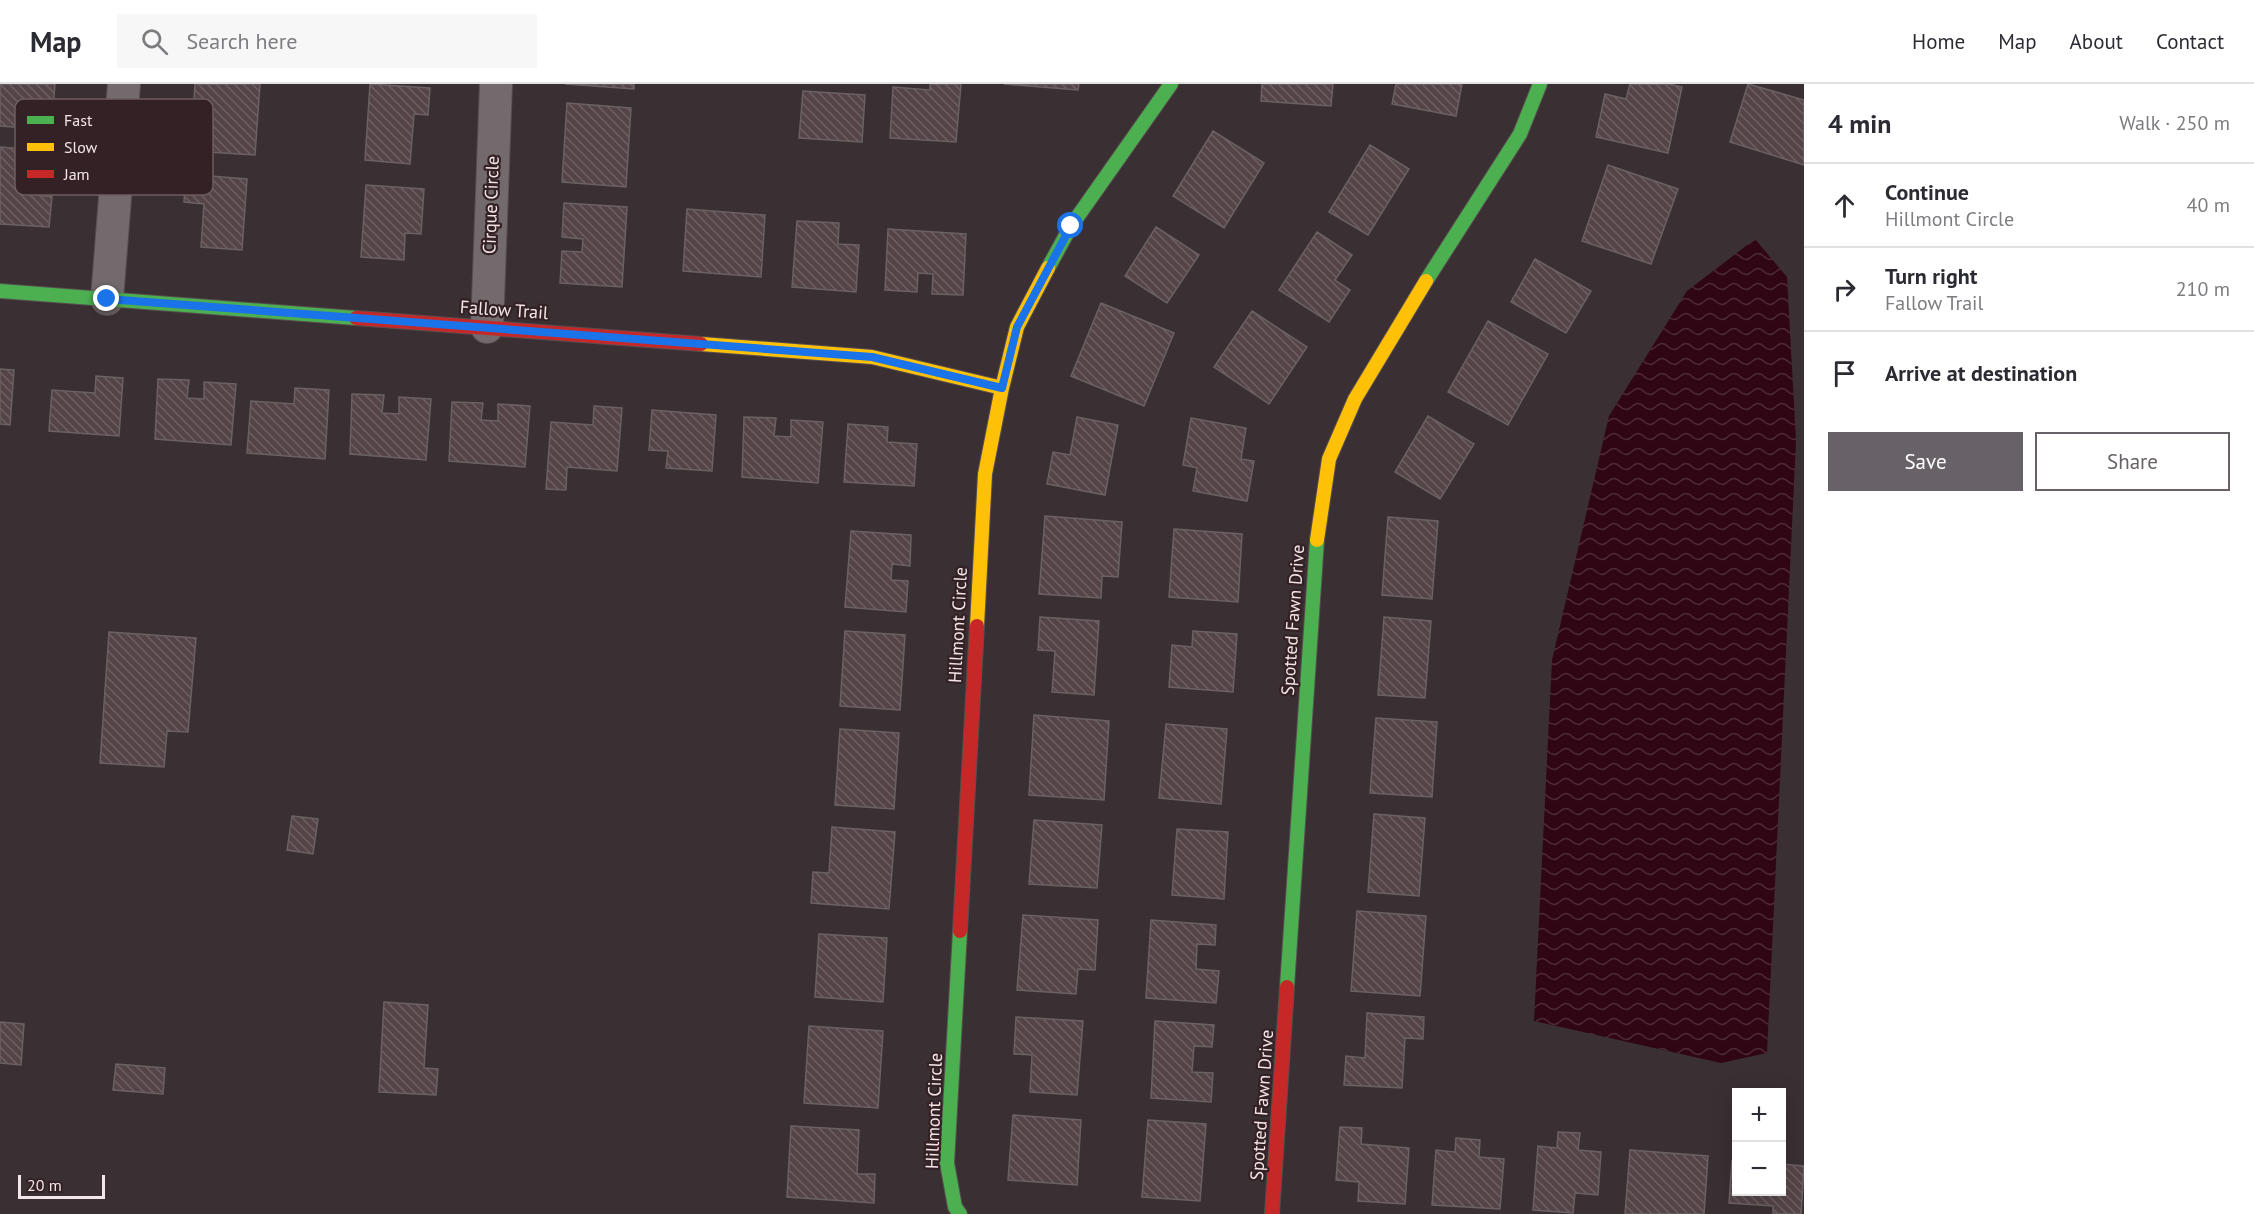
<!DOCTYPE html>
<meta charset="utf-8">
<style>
:root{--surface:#fff;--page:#f7f7f7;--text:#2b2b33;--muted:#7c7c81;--line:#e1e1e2;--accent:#686268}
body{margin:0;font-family:"PT Sans",sans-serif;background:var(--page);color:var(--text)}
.controls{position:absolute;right:18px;bottom:18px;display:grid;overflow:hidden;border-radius:0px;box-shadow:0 6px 24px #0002}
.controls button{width:54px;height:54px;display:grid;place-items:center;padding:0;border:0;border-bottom:2px solid var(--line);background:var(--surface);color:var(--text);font:30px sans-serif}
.scale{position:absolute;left:18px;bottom:15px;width:87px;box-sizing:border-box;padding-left:6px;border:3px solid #f3e6e8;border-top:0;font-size:16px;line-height:21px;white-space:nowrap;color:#f3e6e8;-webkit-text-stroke:4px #342125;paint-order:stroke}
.stop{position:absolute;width:18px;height:18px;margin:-14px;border:4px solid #1a73e8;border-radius:50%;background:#fff}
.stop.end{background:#1a73e8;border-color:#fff;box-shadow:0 2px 6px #0008}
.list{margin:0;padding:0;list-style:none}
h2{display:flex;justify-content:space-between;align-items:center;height:78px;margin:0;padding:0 24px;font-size:26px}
h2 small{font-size:20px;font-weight:400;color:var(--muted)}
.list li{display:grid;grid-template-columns:39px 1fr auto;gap:18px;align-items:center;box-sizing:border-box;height:84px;padding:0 24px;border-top:2px solid var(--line)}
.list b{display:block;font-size:22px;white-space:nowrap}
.list p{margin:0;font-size:20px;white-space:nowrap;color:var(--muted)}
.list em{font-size:20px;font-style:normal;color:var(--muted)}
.actions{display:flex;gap:12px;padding:18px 24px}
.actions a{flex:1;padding:14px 0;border:2px solid var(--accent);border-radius:0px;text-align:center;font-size:21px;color:var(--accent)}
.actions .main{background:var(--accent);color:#fff}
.icon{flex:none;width:33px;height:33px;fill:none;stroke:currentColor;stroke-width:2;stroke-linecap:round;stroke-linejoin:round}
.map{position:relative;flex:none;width:1804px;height:1130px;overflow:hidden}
header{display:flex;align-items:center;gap:36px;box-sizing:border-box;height:84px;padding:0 30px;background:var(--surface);border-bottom:2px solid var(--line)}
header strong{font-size:28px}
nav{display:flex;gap:33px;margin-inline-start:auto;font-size:21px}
.search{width:420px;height:54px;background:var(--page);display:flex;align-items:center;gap:15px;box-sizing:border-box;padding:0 21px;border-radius:0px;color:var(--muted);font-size:22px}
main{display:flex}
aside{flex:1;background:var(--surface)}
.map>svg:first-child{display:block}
.water{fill:url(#water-waves)}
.building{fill:url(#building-back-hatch);stroke:#6a6164;stroke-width:1.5}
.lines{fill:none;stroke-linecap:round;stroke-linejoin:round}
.street-casing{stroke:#574e50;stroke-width:34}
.fast-casing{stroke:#574e50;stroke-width:16}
.slow-casing{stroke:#574e50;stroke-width:16}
.jam-casing{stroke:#574e50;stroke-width:16}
.street{stroke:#726a6c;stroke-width:32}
.fast{stroke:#4caf50;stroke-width:14}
.slow{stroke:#ffc107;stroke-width:14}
.jam{stroke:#c62828;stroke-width:14}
.route{stroke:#1a73e8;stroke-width:8}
.labels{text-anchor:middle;stroke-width:4.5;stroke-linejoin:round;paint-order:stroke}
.street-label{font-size:18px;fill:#f3e6e8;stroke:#342125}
.key{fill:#342125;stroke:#6d5c60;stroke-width:1.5}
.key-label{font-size:16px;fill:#f3e6e8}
</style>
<header>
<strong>Map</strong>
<div class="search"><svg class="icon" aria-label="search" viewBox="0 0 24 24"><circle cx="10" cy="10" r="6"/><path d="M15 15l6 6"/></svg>Search here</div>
<nav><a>Home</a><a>Map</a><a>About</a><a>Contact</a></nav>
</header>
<main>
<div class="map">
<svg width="1804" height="1130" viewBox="0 0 1804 1130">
<defs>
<pattern id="water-waves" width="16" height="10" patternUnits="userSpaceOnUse" patternTransform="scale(1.5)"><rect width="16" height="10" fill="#300615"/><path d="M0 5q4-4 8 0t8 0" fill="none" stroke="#4e2a37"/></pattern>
<pattern id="building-back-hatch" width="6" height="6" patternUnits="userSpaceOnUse" patternTransform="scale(1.5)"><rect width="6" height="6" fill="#544447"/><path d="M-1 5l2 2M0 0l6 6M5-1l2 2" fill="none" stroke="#6d5f62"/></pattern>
</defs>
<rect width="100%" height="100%" fill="#3a2f32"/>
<path class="water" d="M1755,155L1787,193L1796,357L1767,969L1721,979L1534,937L1552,576L1609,332L1687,207Z"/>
<path class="building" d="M0,0H55L51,46L0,42Z
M195,0H260L255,71L191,67Z
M370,0L430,4L428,31L414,30L410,80L365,76Z
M565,0H634V5Z
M930,0H961L956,58L890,54L893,3L930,6Z
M1004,0H1079L1078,6Z
M1262,0H1333L1331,22L1261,17Z
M1396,0H1462L1456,32L1392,20Z
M1630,0H1669L1682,3L1668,69L1596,53L1605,10L1626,15Z
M1748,0L1804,16V81L1730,58Z
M803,7L865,11L862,58L799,54Z
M567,19L631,24L626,103L562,98Z
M1213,47L1264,79L1224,144L1173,112Z
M1370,61L1409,85L1368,151L1329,128Z
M0,63L47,67L43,112H52L49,143L0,140Z
M1608,81L1678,105L1651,180L1582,157Z
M186,90L247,95L242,166L201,163L204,120L184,118Z
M366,101L424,105L421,150L405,149L404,176L361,173Z
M564,119L627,123L622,203L560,199L562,167L582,168L583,155L562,153Z
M687,125L765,131L761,193L683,187Z
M797,137L839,139L838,160L859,161L856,208L792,203Z
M1156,143L1199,171L1167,219L1125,192Z
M888,145L966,150L963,211L932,210L933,190L918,189L917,208L885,206Z
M1317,148L1352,171L1335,196L1350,206L1329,238L1279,206Z
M1535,175L1591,207L1566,249L1511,218Z
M1101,219L1174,249L1144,322L1071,292Z
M1252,227L1307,263L1269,320L1214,283Z
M1488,237L1548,270L1508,341L1448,308Z
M0,285L14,286L10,341L0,340Z
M96,292L123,294L119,352L49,347L52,306L95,309Z
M158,295L189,296L187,314L204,315V298L236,300L231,361L155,355Z
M295,304L329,306L325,375L247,369L251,317L294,320Z
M352,310L384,311L382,329L399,330V313L431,315L426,376L350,370Z
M452,318L483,319L481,336L498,337V320L530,322L525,383L449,377Z
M594,322L622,324L617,387L567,383L566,406L546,405L551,338L593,341Z
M652,326L716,331L712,387L666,384L668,367L649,366Z
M1428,332L1474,360L1440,415L1395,388Z
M744,333L776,334L774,352L791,353V336L823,338L818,399L742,393Z
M1077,333L1118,341L1105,411L1047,400L1053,368L1070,371Z
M1191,334L1246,344L1241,375L1254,377L1247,417L1193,407L1197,384L1183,381Z
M848,340L888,343L887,358L917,360L914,402L844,398Z
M1045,432L1122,438L1118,493L1102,492L1101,514L1039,510Z
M1388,433L1438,437L1432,515L1382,511Z
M1174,445L1242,450L1238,518L1169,513Z
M851,447L911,451L910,482L892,480L891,496L908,497L906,528L845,523Z
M1040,533L1099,537L1094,611L1052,608L1055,567L1038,566Z
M1384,533L1431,537L1425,614L1378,611Z
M845,547L905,551L900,626L840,622Z
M1193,547L1237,550L1233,608L1169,603L1172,561L1192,563Z
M109,548L196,554L188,648L167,647L164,683L100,679Z
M1034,631L1109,637L1104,716L1029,711Z
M1376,634L1437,638L1432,713L1370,709Z
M1166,640L1227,645L1221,720L1159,714Z
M840,645L899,649L894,725L835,721Z
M1374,730L1425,734L1419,812L1368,808Z
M292,732L318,735L313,770L287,766Z
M1034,736L1102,741L1097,804L1029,800Z
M832,743L895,748L889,825L811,819L813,788L829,789Z
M1177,745L1228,748L1224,815L1172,811Z
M1357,827L1426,832L1420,912L1351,907Z
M1023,831L1098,836L1095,886L1078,885L1076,910L1017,906Z
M1151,836L1216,841L1215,861L1197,860L1196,885L1219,887L1216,919L1146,914Z
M819,850L887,854L883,918L815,913Z
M384,918L428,921L424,984L438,985L436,1011L379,1008Z
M1367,929L1424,933L1423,955L1405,954L1402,1004L1344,1001L1346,972L1365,974Z
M1016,933L1083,937L1077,1011L1030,1008L1032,971L1014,970Z
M1155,937L1214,941L1212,963L1194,962L1192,988L1213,989L1211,1018L1151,1014Z
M0,938L24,940L21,981L0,979Z
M809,942L883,947L878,1024L804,1019Z
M116,980L165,984L163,1010L113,1006Z
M1013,1031L1081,1036L1077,1101L1008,1096Z
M1148,1036L1206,1040L1200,1117L1142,1113Z
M791,1042L859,1046L857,1090H875L874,1119L787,1113Z
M1340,1043L1362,1044L1361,1060L1409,1064L1405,1120L1358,1117L1359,1098L1336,1096Z
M1558,1048L1580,1049L1578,1066L1601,1068L1598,1111L1575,1109L1573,1129L1533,1126L1538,1062L1557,1064Z
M1456,1054L1480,1056L1479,1073L1504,1075L1500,1125L1432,1121L1436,1066L1455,1068Z
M1630,1066L1708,1072L1704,1130H1625Z
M1732,1077H1736V1108H1782V1080L1804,1082L1801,1130H1773V1122L1729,1119Z"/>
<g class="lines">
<defs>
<path id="street" d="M107,215L124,0
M487,243L496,0"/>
<path id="fast" d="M1048,184L1071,142L1171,0
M1426,197L1520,50L1540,0
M0,207L356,234
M960,847L947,1079L955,1123L960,1130
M1287,903L1317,456"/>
<path id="slow" d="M701,260L872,273L1002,304
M1317,456L1329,375L1355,315L1426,197
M977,542L985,390L1002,304L1017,243L1048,184"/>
<path id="jam" d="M356,234L701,260
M960,847L977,542
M1272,1130L1287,903"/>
</defs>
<use href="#street" class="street-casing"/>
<use href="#fast" class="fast-casing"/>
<use href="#slow" class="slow-casing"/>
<use href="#jam" class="jam-casing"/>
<use href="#street" class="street"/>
<use href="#fast" class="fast"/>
<use href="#slow" class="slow"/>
<use href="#jam" class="jam"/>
</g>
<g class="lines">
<path class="route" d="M107,215L872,273L1002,304L1017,243L1071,142"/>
</g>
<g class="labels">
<g class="street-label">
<text transform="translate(491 121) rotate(-88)" y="6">Cirque Circle</text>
<text transform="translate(504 226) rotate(4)" y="6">Fallow Trail</text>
<text transform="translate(1293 536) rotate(-86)" y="6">Spotted Fawn Drive</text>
<text transform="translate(958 541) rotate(-87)" y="6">Hillmont Circle</text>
<text transform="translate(1262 1021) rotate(-86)" y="6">Spotted Fawn Drive</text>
<text transform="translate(934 1027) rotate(-88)" y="6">Hillmont Circle</text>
</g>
</g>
<rect x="15" y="15" width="198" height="96" rx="9" class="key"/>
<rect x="27" y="32" width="27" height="8" fill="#4caf50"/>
<rect x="27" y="59" width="27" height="8" fill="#ffc107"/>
<rect x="27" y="86" width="27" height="8" fill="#c62828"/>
<g class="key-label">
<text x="64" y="42">Fast</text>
<text x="64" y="69">Slow</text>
<text x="64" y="96">Jam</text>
</g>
</svg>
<div class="controls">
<button>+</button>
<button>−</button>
</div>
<div class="scale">20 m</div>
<div class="stop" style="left:1071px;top:142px"></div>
<div class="stop end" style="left:107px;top:215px"></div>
</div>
<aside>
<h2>4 min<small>Walk · 250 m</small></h2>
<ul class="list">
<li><svg class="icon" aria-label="ahead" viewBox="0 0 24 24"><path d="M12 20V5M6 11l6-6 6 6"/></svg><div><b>Continue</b><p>Hillmont Circle</p></div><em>40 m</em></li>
<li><svg class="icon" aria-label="right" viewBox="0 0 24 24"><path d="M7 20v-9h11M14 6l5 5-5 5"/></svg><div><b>Turn right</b><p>Fallow Trail</p></div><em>210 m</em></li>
<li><svg class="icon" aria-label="arrive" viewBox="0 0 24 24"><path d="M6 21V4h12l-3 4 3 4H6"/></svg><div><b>Arrive at destination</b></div></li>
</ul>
<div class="actions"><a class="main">Save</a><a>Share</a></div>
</aside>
</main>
